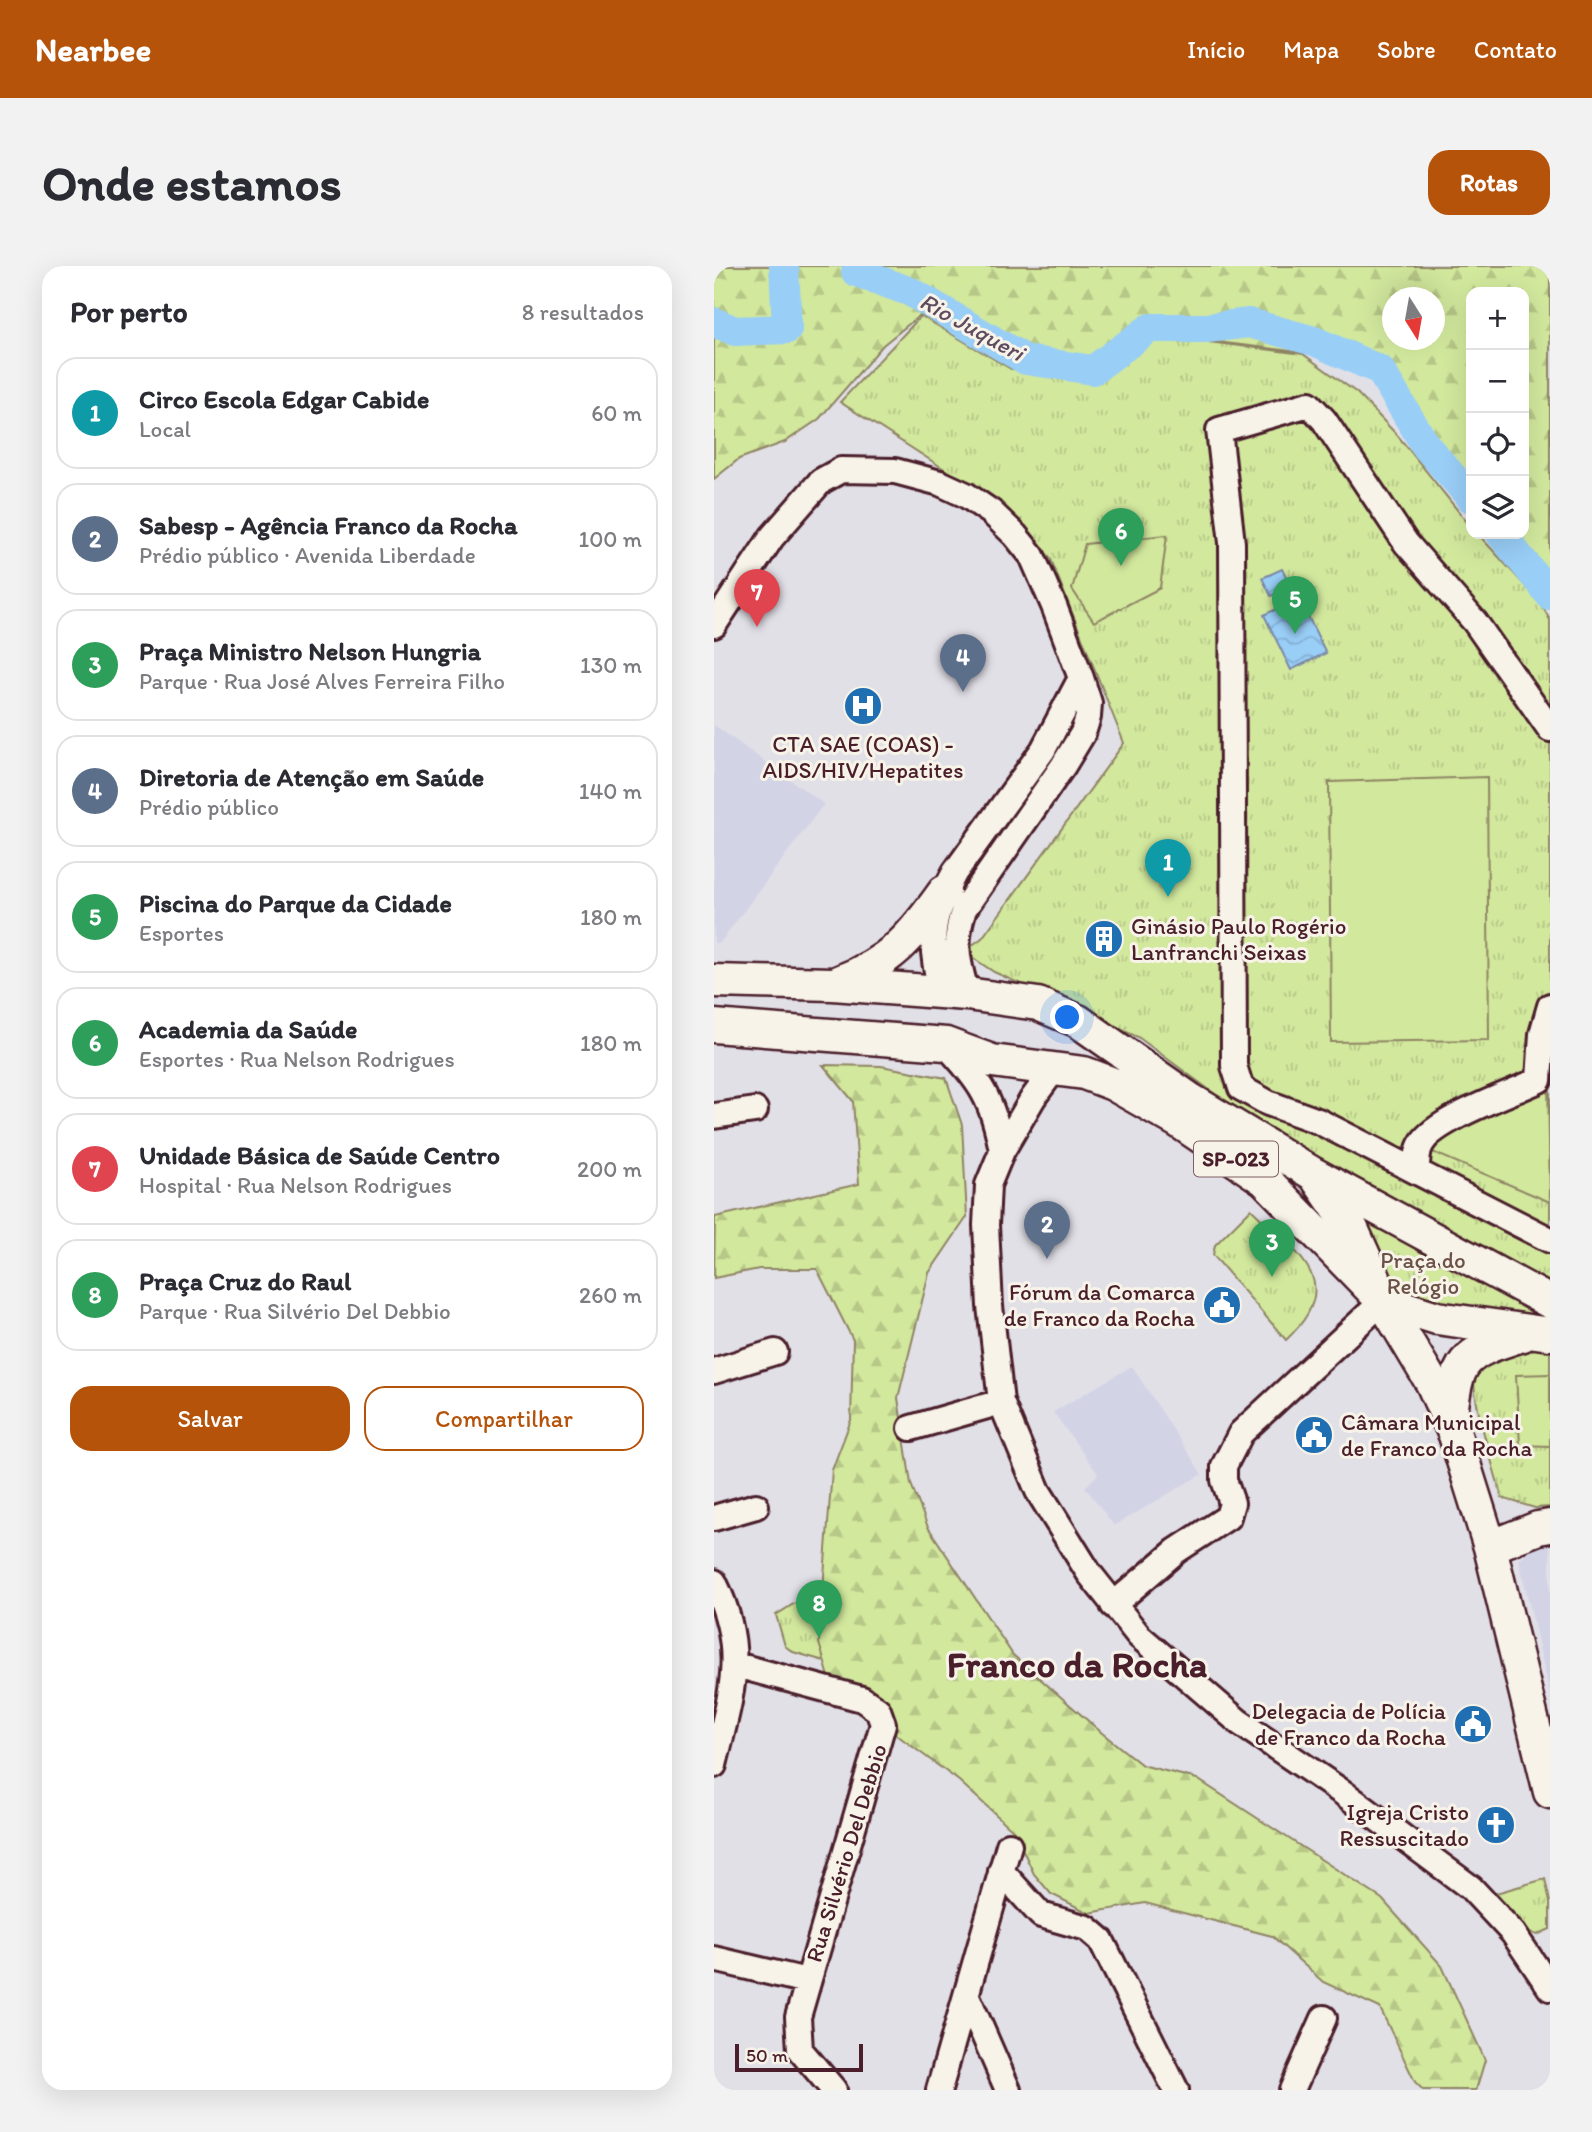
<!DOCTYPE html>
<html lang="pt">
<meta charset="utf-8">
<style>
:root{--surface:#fff;--page:#f2f2f3;--text:#2b2b33;--muted:#7c7c81;--line:#e1e1e2;--accent:#b45309}
body{margin:0;font-family:Itim,sans-serif;background:var(--page);color:var(--text)}
.controls{position:absolute;right:21px;top:21px;display:grid;overflow:hidden;border-radius:14px;box-shadow:0 7px 28px #0002}
.controls button{width:63px;height:63px;display:grid;place-items:center;padding:0;border:0;border-bottom:2px solid var(--line);background:var(--surface);color:var(--text);font:35px sans-serif}
.compass{position:absolute;left:668px;top:21px;width:63px;height:63px;border-radius:50%;background:var(--surface);box-shadow:0 7px 28px #0002;rotate:169deg}
.scale{position:absolute;left:21px;bottom:18px;width:128px;box-sizing:border-box;padding-left:7px;border:4px solid #4a1f2b;border-top:0;font-size:19px;line-height:24px;white-space:nowrap;color:#4a1f2b;-webkit-text-stroke:5px #f7f3e8;paint-order:stroke}
.you{position:absolute;left:354px;top:752px;width:24px;height:24px;margin:-18px;border:5px solid #fff;border-radius:50%;background:#1a73e8;box-shadow:0 0 0 10px #1a73e833}
.badge{display:grid;place-items:center;width:46px;height:46px;border-radius:50%;background:var(--accent);color:#fff;font-size:23px;font-weight:700}
.pin{position:absolute;translate:-50% -58px;filter:drop-shadow(0 2px 4px #0008)}
.pin::after{content:'';position:absolute;top:37px;width:24px;height:21px;background:inherit;clip-path:polygon(0 0,100% 0,50% 100%)}
.list{margin:0;padding:0;list-style:none}
h2{display:flex;justify-content:space-between;align-items:center;height:91px;margin:0;padding:0 28px;font-size:30px}
h2 small{font-size:23px;font-weight:400;color:var(--muted)}
.list li{display:grid;grid-template-columns:46px 1fr auto;gap:21px;align-items:center;box-sizing:border-box;height:112px;margin:0 14px 14px;padding:0 14px;border:2px solid var(--line);border-radius:21px}
.list b{display:block;font-size:26px;white-space:nowrap}
.list p{margin:0;font-size:23px;white-space:nowrap;color:var(--muted)}
.list em{font-size:23px;font-style:normal;color:var(--muted)}
.actions{display:flex;gap:14px;padding:21px 28px}
.actions a{flex:1;padding:16px 0;border:2px solid var(--accent);border-radius:21px;text-align:center;font-size:24px;color:var(--accent)}
.actions .main{background:var(--accent);color:#fff}
.icon{flex:none;width:38px;height:38px;fill:none;stroke:currentColor;stroke-width:2;stroke-linecap:round;stroke-linejoin:round}
.map{position:relative;flex:none;width:836px;height:1824px;overflow:hidden;border-radius:21px}
header{display:flex;align-items:center;gap:42px;box-sizing:border-box;height:98px;padding:0 35px;background:var(--accent);color:#fff}
header strong{font-size:33px}
nav{display:flex;gap:38px;margin-inline-start:auto;font-size:24px}
.intro{display:flex;align-items:center;justify-content:space-between;box-sizing:border-box;height:168px;padding:0 42px}
h1{margin:0;font-size:49px}
.button{padding:18px 32px;border-radius:21px;background:var(--accent);color:#fff;font-size:24px;font-weight:700}
main{display:flex;gap:42px;padding:0 42px}
aside{flex:1;background:var(--surface);border-radius:21px;box-shadow:0 7px 28px #0002}
.map>svg:first-child{display:block}
.built{fill:#d3d3e6}
.grass{fill:url(#grass-tufts);stroke:#8e8464;stroke-width:2}
.forest{fill:url(#forest-firs);stroke:#8e8464;stroke-width:2;fill-rule:evenodd}
.pitch{fill:#d2e89d;stroke:#8e8464;stroke-width:2}
.water{fill:url(#water-waves);stroke:#7988a5;stroke-width:2}
.lines{fill:none;stroke-linecap:round;stroke-linejoin:round}
.river{stroke:#99cef7;stroke-width:30}
.minor-casing{stroke:#4a1f2b;stroke-width:30}
.major-casing{stroke:#4a1f2b;stroke-width:37}
.minor{stroke:#f7f3e8;stroke-width:24}
.major{stroke:#f7f3e8;stroke-width:32}
.labels{text-anchor:middle;stroke-width:6;stroke-linejoin:round;paint-order:stroke}
.shield{fill:#f7f3e8;stroke:#7e5f64;stroke-width:2}
.shield-label{font-size:21px;font-weight:bold;fill:#4a1f2b}
.poi-label{font-size:23px;fill:#4a1f2b;stroke:#f7f3e8;text-anchor:end}
.park-label{font-size:23px;fill:#6c5148;stroke:#f7f3e8}
.street-label{font-size:23px;fill:#4a1f2b;stroke:#f7f3e8}
.water-label{font-size:24px;font-style:italic;fill:#5e4b5e;stroke:#f7f3e8}
.town-label{font-size:37px;font-weight:bold;fill:#4a1f2b;stroke:#f7f3e8}
</style>
<header>
<strong>Nearbee</strong>
<nav><a>Início</a><a>Mapa</a><a>Sobre</a><a>Contato</a></nav>
</header>
<div class="intro"><h1>Onde estamos</h1><a class="button">Rotas</a></div>
<main>
<aside>
<h2>Por perto<small>8 resultados</small></h2>
<ul class="list">
<li><span class="badge" style="background:#0f9aa8">1</span><div><b>Circo Escola Edgar Cabide</b><p>Local</p></div><em>60 m</em></li>
<li><span class="badge" style="background:#5c6f8a">2</span><div><b>Sabesp - Agência Franco da Rocha</b><p>Prédio público · Avenida Liberdade</p></div><em>100 m</em></li>
<li><span class="badge" style="background:#2e9e5b">3</span><div><b>Praça Ministro Nelson Hungria</b><p>Parque · Rua José Alves Ferreira Filho</p></div><em>130 m</em></li>
<li><span class="badge" style="background:#5c6f8a">4</span><div><b>Diretoria de Atenção em Saúde</b><p>Prédio público</p></div><em>140 m</em></li>
<li><span class="badge" style="background:#2e9e5b">5</span><div><b>Piscina do Parque da Cidade</b><p>Esportes</p></div><em>180 m</em></li>
<li><span class="badge" style="background:#2e9e5b">6</span><div><b>Academia da Saúde</b><p>Esportes · Rua Nelson Rodrigues</p></div><em>180 m</em></li>
<li><span class="badge" style="background:#e0444e">7</span><div><b>Unidade Básica de Saúde Centro</b><p>Hospital · Rua Nelson Rodrigues</p></div><em>200 m</em></li>
<li><span class="badge" style="background:#2e9e5b">8</span><div><b>Praça Cruz do Raul</b><p>Parque · Rua Silvério Del Debbio</p></div><em>260 m</em></li>
</ul>
<div class="actions"><a class="main">Salvar</a><a>Compartilhar</a></div>
</aside>
<div class="map">
<svg width="836" height="1824" viewBox="0 0 836 1824">
<defs>
<pattern id="grass-tufts" width="24" height="20" patternUnits="userSpaceOnUse" patternTransform="scale(1.75)"><rect width="24" height="20" fill="#d2e89d"/><path d="M3 7l-1-3M5 7V3M7 7l1-3M15 17l-1-3M17 17v-4M19 17l1-3" fill="none" stroke="#b6c787"/></pattern>
<pattern id="forest-firs" width="22" height="20" patternUnits="userSpaceOnUse" patternTransform="scale(1.75)"><rect width="22" height="20" fill="#d2e89d"/><path d="M5 1l3.5 6h-7zM16 11l3.5 6h-7z" fill="#b6c787"/></pattern>
<pattern id="water-waves" width="16" height="10" patternUnits="userSpaceOnUse" patternTransform="scale(1.75)"><rect width="16" height="10" fill="#99cef7"/><path d="M0 5q4-4 8 0t8 0" fill="none" stroke="#85b0d4"/></pattern>
</defs>
<rect width="100%" height="100%" fill="#e2e0e7"/>
<filter id="ink" filterUnits="userSpaceOnUse"><feTurbulence type="fractalNoise" baseFrequency=".0143" numOctaves="2"/><feDisplacementMap in="SourceGraphic" scale="14" xChannelSelector="R" yChannelSelector="G"/><feConvolveMatrix kernelMatrix="1 2 1 2 8 2 1 2 1" color-interpolation-filters="sRGB"/></filter>
<g filter="url(#ink)">
<path class="built" d="M0,459L110,538L6,677H0Z
M418,1100L488,1208L400,1260L371,1221L384,1208L339,1146Z
M836,1276V1428L805,1294L826,1278Z"/>
<path class="grass" d="M207,50L297,103L390,106L446,70L589,88L643,127L684,170L757,261V268H764L826,336L836,354V1016L711,964L608,907L424,771L280,706L259,692L257,680L268,672L410,477L336,291L277,233L126,136Z
M639,938L836,1044V1058L691,1031L676,1015Z
M537,943C581,987 635,1015 572,1074L499,989L501,979Z
M836,1081V1241L821,1242L788,1232C783,1211 750,1114 763,1100C779,1085 815,1082 836,1081Z
M110,1319L152,1407L79,1386L71,1380L62,1349Z
M831,1613L836,1636V1663L823,1669L813,1665L782,1627Z"/>
<path class="forest" d="M0,0H836V319L794,268H810V26H757V224L716,175L690,124L633,98L593,87L446,69L390,104L297,97L211,45L169,79L105,153L71,176L25,193L0,213ZM678,32H720V74H678Z
M109,799L167,800L232,812L248,859L253,951L215,1007L184,1132L197,1218L214,1261L299,1389L388,1467L428,1499L483,1513L668,1633L728,1700L771,1794L762,1824H709L701,1816L666,1742L609,1716L558,1670L431,1637L375,1647L337,1628L320,1608L300,1565L245,1515L118,1421L105,1377L118,1204L137,1154L139,1074L103,1003H45L0,1012L1,951L145,918L139,835Z"/>
<path class="pitch" d="M453,269L446,322L380,356L358,323L371,278Z
M773,511L775,774L617,776L615,516Z
M834,814L836,936L709,882Z
M836,1108V1180L806,1179L802,1109Z"/>
<path class="water" d="M568,303L577,320L557,330L548,312Z
M585,332L612,387L577,404L550,349Z"/>
<g class="lines">
<path class="river" d="M143,0L142,6L197,26L312,94L379,104L436,62H493L535,57L600,75L666,104L712,180L757,232
M0,56L21,65L73,63L70,0
M787,268L836,329"/>
<defs>
<path id="minor" d="M0,359L58,271L107,215L127,204L181,205L226,217L252,229L277,246L301,269L318,290L340,340L367,412L375,437L374,451L369,467L349,500L250,643C239,676 243,695 253,728
M836,463L761,356L692,277L610,154L595,138L505,164L518,277L520,800L527,822L554,837L604,855L836,974
M228,727C214,677 216,651 241,606L329,484L367,412
M232,779C267,816 279,834 288,885
M341,802L319,832L288,885L274,919L272,959L276,1040L287,1136L324,1225L375,1307L425,1370L525,1456L628,1526L757,1622L799,1667L836,1722
M0,850L41,844
M703,904C703,895 703,884 708,877C722,853 798,827 825,814L828,768L836,740
M0,1105L61,1086
M197,1162L287,1136
M0,1252L42,1240
M0,1316C34,1385 17,1428 0,1499
M399,1339L462,1285L514,1251L518,1237L510,1214V1200L527,1167L669,1035
M22,1399L148,1433L164,1444L169,1458L84,1751L86,1784L120,1824
M287,1605L327,1649L373,1662L387,1674L462,1824
M0,1693L93,1715
M253,1730L294,1824
M225,1824L295,1579
M578,1824L610,1752"/>
<path id="major" d="M0,715L119,718L253,728L324,738L364,755L477,834L598,907L836,1036
M125,716C177,696 198,671 230,626
M0,760L232,778L278,795L370,807L399,818L464,855L551,914L669,1035L718,1117L741,1169L776,1281L836,1526
M604,914L638,963L661,1014
M669,1035L723,1052L836,1068
M736,1158C743,1093 746,1088 809,1069
M776,1281L824,1262L836,1260"/>
</defs>
<use href="#minor" class="minor-casing"/>
<use href="#major" class="major-casing"/>
<use href="#minor" class="minor"/>
<use href="#major" class="major"/>
</g>
</g>
<defs>
<symbol id="hospital-disc" viewBox="-11 -11 22 22"><circle r="9.5" fill="#1f6fb2" stroke="#f7f3e8"/><path d="M-5-5h3v3.5h4V-5h3V5h-3V1.5h-4V5h-3Z" fill="#fff"/></symbol>
<symbol id="building-disc" viewBox="-11 -11 22 22"><circle r="9.5" fill="#1f6fb2" stroke="#f7f3e8"/><path d="M-4-6H4V6H1V3H-1V6H-4ZM-2.5-4.3h1.7v1.8h-1.7ZM.8-4.3h1.7v1.8H.8ZM-2.5-1h1.7V.8h-1.7ZM.8-1h1.7V.8H.8Z" fill="#fff"/></symbol>
<symbol id="civic-disc" viewBox="-11 -11 22 22"><circle r="9.5" fill="#1f6fb2" stroke="#f7f3e8"/><path d="M-.6-6.5H3V-4.5H.6V-3L4-1V1h2V6H-6V1h2V-1L-.6-3ZM-1.2 2.5V6h2.4V2.5Z" fill="#fff"/></symbol>
<symbol id="church-disc" viewBox="-11 -11 22 22"><circle r="9.5" fill="#1f6fb2" stroke="#f7f3e8"/><path d="M-1.2-6h2.4v3.5h3.3v2.4h-3.3V6h-2.4V-.1h-3.3v-2.4h3.3Z" fill="#fff"/></symbol>
</defs>
<g fill-rule="evenodd">
<use href="#hospital-disc" x="127" y="418" width="44" height="44"/>
<use href="#building-disc" x="368" y="651" width="44" height="44"/>
<use href="#civic-disc" x="486" y="1017" width="44" height="44"/>
<use href="#civic-disc" x="578" y="1147" width="44" height="44"/>
<use href="#civic-disc" x="737" y="1436" width="44" height="44"/>
<use href="#church-disc" x="760" y="1537" width="44" height="44"/>
</g>
<g class="labels">
<rect class="shield" x="480" y="875.5" width="84" height="35" rx="5"/>
<g class="shield-label">
<text x="522" y="900">SP-023</text>
</g>
<g class="poi-label">
<text x="149" y="486" text-anchor="middle">CTA SAE (COAS) -<tspan x="149" dy="26">AIDS/HIV/Hepatites</tspan></text>
<text x="417" y="668" text-anchor="start">Ginásio Paulo Rogério<tspan x="417" dy="26">Lanfranchi Seixas</tspan></text>
<text x="481" y="1034">Fórum da Comarca<tspan x="481" dy="26">de Franco da Rocha</tspan></text>
<text x="627" y="1164" text-anchor="start">Câmara Municipal<tspan x="627" dy="26">de Franco da Rocha</tspan></text>
<text x="732" y="1453">Delegacia de Polícia<tspan x="732" dy="26">de Franco da Rocha</tspan></text>
<text x="755" y="1554">Igreja Cristo<tspan x="755" dy="26">Ressuscitado</tspan></text>
</g>
<g class="park-label">
<text x="709" y="1002">Praça do<tspan x="709" dy="26">Relógio</tspan></text>
</g>
<g class="street-label">
<text transform="translate(132 1587) rotate(-73)" y="8">Rua Silvério Del Debbio</text>
</g>
<g class="water-label">
<text transform="translate(258 61) rotate(29)" y="8">Rio Juqueri</text>
</g>
<g class="town-label">
<text x="363" y="1411">Franco da Rocha</text>
</g>
</g>
</svg>
<div class="controls">
<button>+</button>
<button>−</button>
<button><svg class="icon" aria-label="locate" viewBox="0 0 24 24"><circle cx="12" cy="12" r="6"/><path d="M12 2v4M12 18v4M2 12h4M18 12h4"/></svg></button>
<button><svg class="icon" aria-label="layers" viewBox="0 0 24 24"><path d="M12 4l9 5-9 5-9-5zM3 14l9 5 9-5"/></svg></button>
</div>
<svg class="compass" viewBox="-18 -18 36 36"><path d="M0-13l5 13h-10z" fill="#e53935"/><path d="M0 13l5-13h-10z" fill="#7c7c81"/></svg>
<div class="scale">50 m</div>
<div class="you"></div>
<div class="pin badge" style="left:454px;top:631px;background:#0f9aa8">1</div>
<div class="pin badge" style="left:333px;top:993px;background:#5c6f8a">2</div>
<div class="pin badge" style="left:558px;top:1011px;background:#2e9e5b">3</div>
<div class="pin badge" style="left:249px;top:426px;background:#5c6f8a">4</div>
<div class="pin badge" style="left:581px;top:368px;background:#2e9e5b">5</div>
<div class="pin badge" style="left:407px;top:300px;background:#2e9e5b">6</div>
<div class="pin badge" style="left:43px;top:361px;background:#e0444e">7</div>
<div class="pin badge" style="left:105px;top:1372px;background:#2e9e5b">8</div>
</div>
</main>
